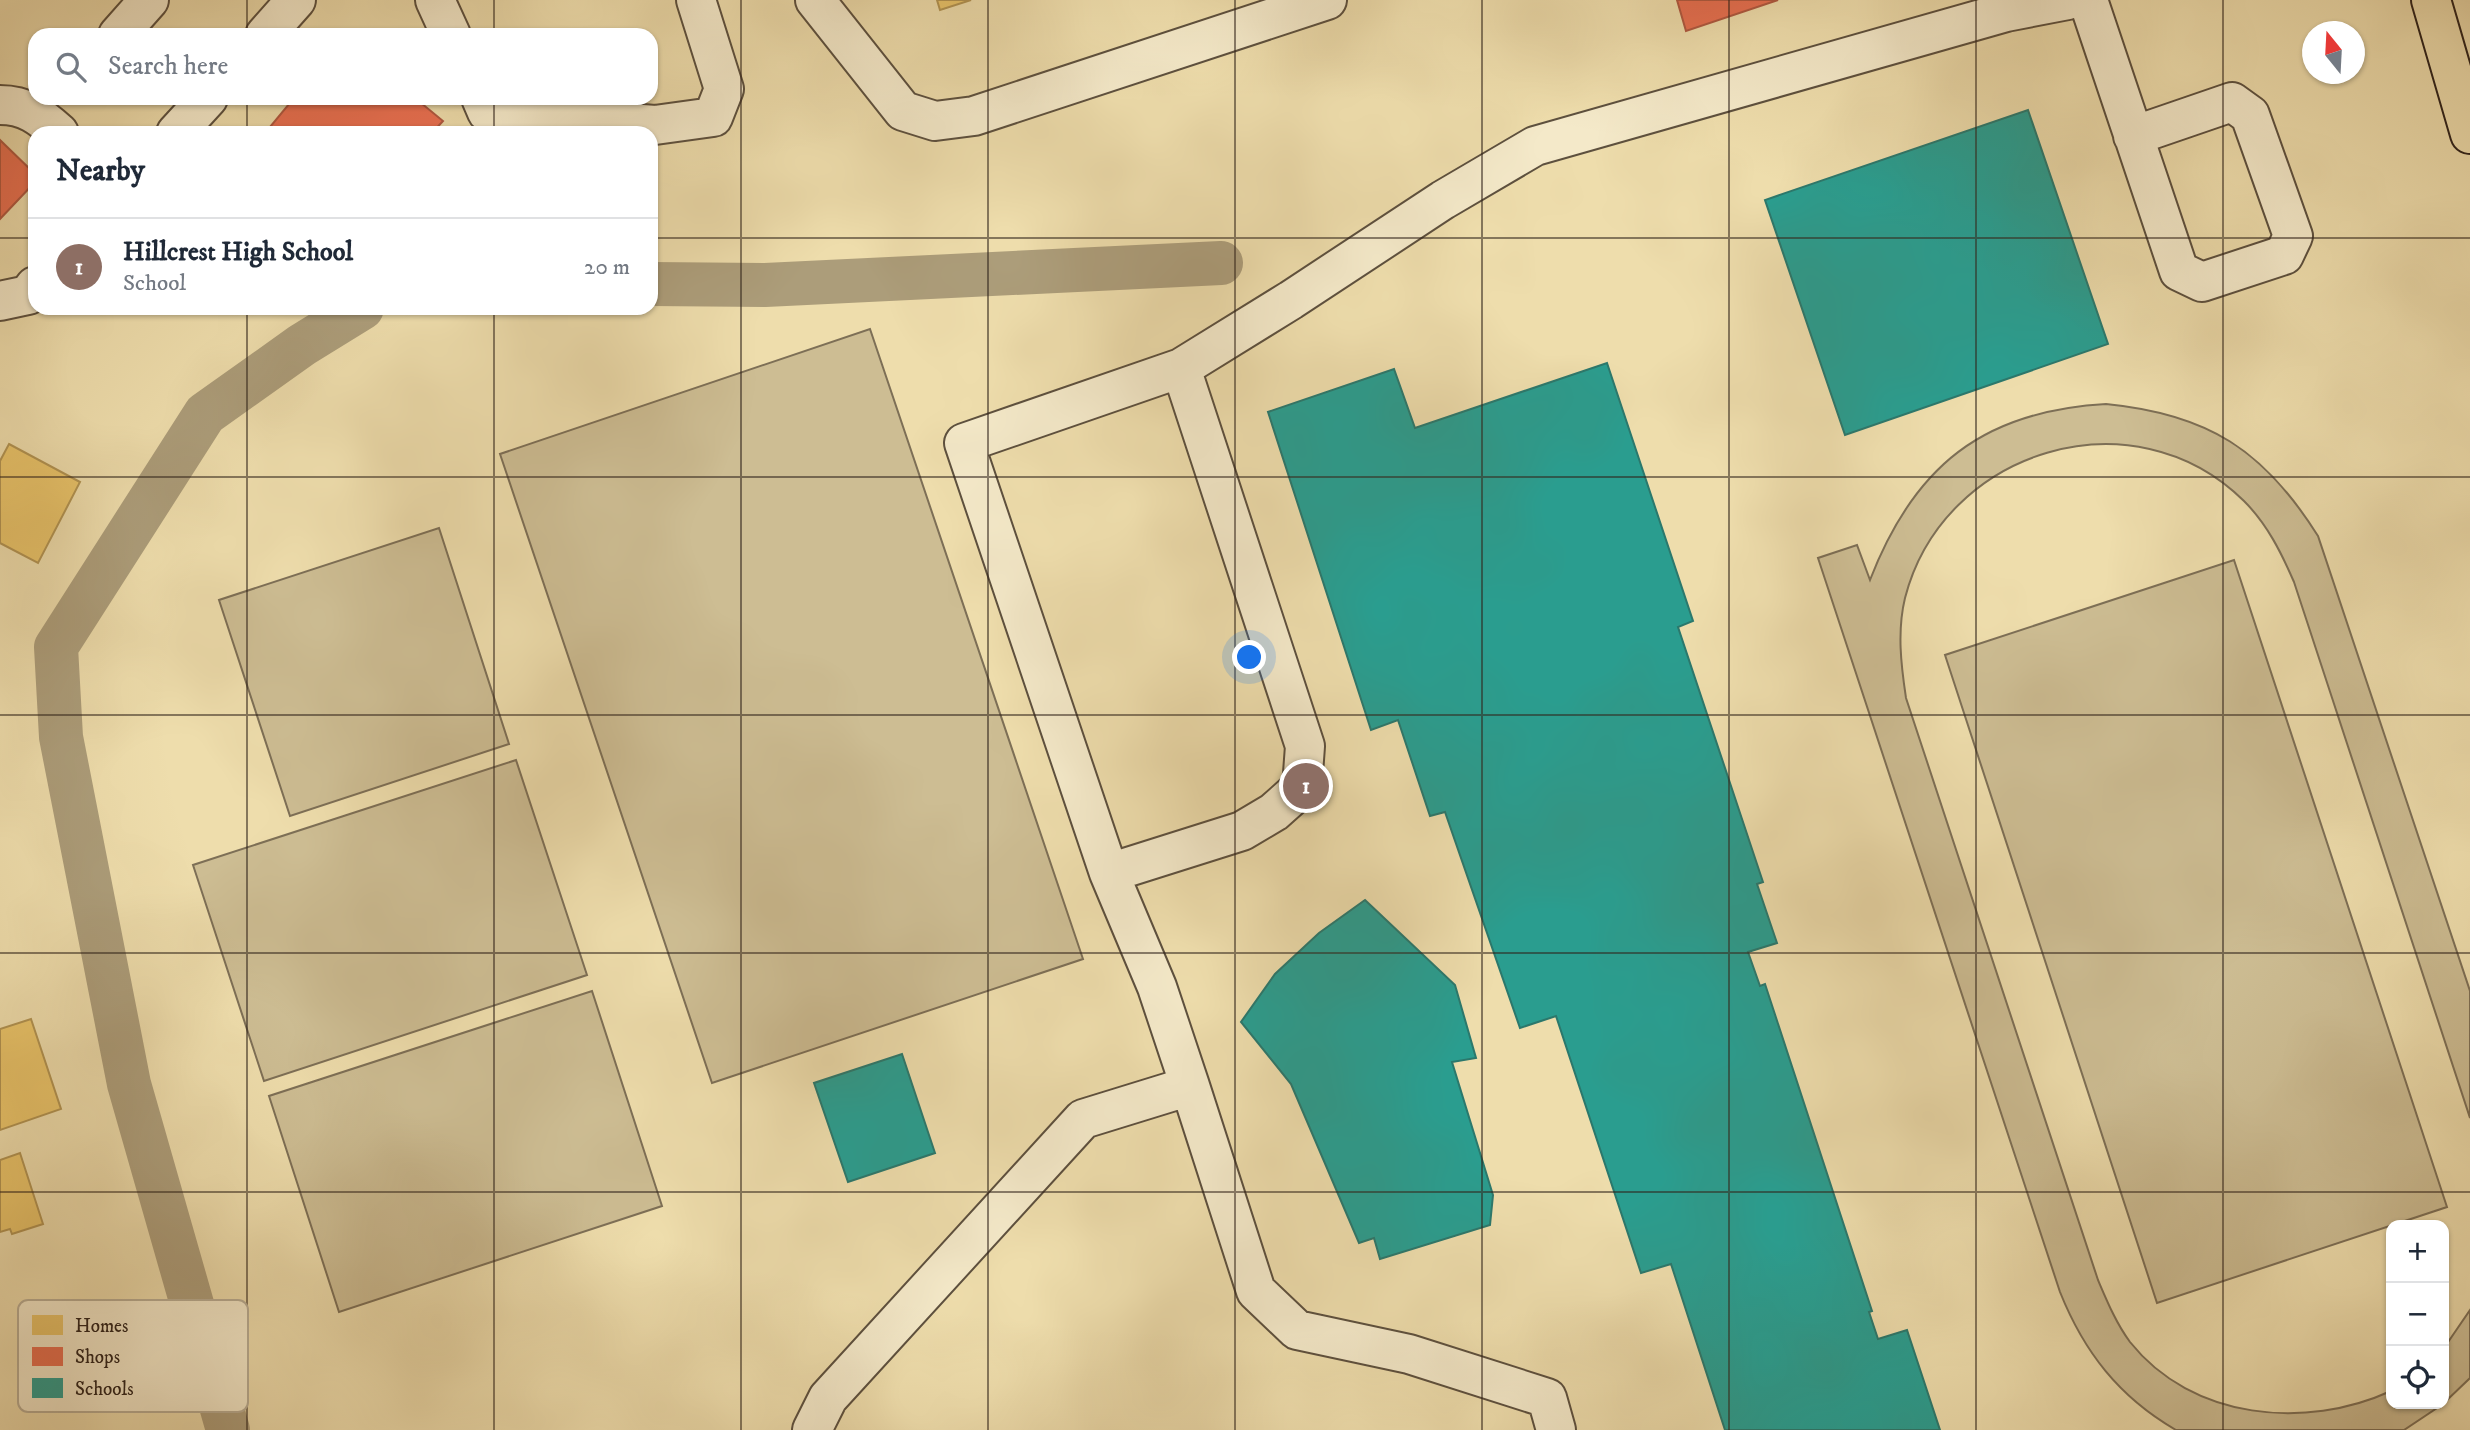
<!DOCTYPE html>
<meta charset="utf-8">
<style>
:root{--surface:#fff;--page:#f2f2f3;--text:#1f2937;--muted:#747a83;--line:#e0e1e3;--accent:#d93025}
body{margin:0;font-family:"IM FELL DW Pica",serif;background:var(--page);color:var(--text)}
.controls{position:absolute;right:21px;bottom:21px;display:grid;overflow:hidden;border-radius:14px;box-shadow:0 2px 5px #0004}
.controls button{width:63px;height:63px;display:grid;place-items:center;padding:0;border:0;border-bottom:2px solid var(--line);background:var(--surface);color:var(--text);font:35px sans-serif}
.compass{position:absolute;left:2302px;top:21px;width:63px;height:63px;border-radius:50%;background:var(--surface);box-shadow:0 2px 5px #0004;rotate:342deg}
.you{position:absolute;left:1250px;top:658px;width:24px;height:24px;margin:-18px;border:5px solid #fff;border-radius:50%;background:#1a73e8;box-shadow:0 0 0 10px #1a73e833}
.badge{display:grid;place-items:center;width:46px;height:46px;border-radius:50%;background:var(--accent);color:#fff;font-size:23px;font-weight:700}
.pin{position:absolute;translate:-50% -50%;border:4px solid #fff;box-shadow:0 2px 7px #0006}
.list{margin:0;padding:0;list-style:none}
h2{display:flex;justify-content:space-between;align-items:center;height:91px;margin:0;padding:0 28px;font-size:30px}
h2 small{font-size:23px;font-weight:400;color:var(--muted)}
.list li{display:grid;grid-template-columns:46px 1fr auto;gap:21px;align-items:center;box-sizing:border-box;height:98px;padding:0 28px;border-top:2px solid var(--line)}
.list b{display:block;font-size:26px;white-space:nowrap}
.list p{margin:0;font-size:23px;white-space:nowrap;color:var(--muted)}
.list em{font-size:23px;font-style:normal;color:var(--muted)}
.icon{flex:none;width:38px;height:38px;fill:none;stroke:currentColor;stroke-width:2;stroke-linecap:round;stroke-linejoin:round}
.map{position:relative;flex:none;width:2470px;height:1430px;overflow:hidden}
.search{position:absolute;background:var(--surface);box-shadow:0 2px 5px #0004;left:28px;top:28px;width:630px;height:77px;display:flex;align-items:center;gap:18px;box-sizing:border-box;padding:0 24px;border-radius:21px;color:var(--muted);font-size:26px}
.panel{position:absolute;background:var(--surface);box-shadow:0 2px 5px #0004;left:28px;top:126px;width:630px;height:189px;border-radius:21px}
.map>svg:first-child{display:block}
.green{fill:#cdbd93;stroke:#7d6f56;stroke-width:2}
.homes{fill:#e9c46a;stroke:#b19352;stroke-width:2}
.shops{fill:#e76f51;stroke:#af5840;stroke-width:2}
.schools{fill:#2a9d8f;stroke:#2b786c;stroke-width:2}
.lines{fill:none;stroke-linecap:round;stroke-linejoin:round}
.canal{stroke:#ac9d7a;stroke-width:44}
.minor-casing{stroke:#5d503e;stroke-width:42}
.major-casing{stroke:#2d211a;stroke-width:42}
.minor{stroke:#f4e9c9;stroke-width:38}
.major{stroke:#eeddac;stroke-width:38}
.grid{fill:none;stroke:#2d211a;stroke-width:2;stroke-opacity:0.55}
.key{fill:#f4e9c9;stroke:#b8ad94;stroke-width:2}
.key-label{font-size:19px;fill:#2d211a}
</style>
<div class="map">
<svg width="2470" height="1430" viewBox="0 0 2470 1430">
<rect width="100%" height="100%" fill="#eeddac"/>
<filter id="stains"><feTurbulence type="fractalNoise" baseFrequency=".00286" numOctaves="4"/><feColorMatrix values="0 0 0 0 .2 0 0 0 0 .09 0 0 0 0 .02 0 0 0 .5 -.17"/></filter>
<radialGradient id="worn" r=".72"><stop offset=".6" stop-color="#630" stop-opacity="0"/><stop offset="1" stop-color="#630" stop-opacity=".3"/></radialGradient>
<path class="green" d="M870,329L1083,959L712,1083L500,454Z
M2106,404C2208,414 2264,450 2318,536L2470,991V1118L2294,582C2281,552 2267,524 2244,501C2133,391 1943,450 1905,598C1897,631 1901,665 1906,698L2098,1280C2107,1301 2116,1323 2130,1342C2192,1420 2306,1430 2391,1391V1404H2443L2404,1430H2176C2119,1397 2084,1352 2060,1292L1818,558L1857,545L1870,580C1914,466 1983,411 2106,404Z
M439,528L509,744L290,816L219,600Z
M2234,560L2447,1207L2157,1303L1945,655Z
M516,760L587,975L264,1081L193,865Z
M592,991L662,1206L339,1312L269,1096Z
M2470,1310V1378L2444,1403V1348Z"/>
<path class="homes" d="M937,0H971L940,10Z
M9,444L80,482L38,563L0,543V461Z
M31,1019L61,1109L0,1130V1029Z
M20,1153L43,1224L12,1234L10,1229L0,1232V1160Z"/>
<path class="shops" d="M1677,0H1778L1686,31Z
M294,98H415L443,121L432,133H265Z
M0,140L35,174V182L0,219Z"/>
<path class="schools" d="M2028,110L2108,344L1845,435L1765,200Z
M1607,363L1693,621L1678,627L1763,882L1757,884L1777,943L1748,952L1760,986L1765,984L1872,1311L1869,1312L1878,1339L1907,1330L1940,1430H1725L1671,1264L1641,1273L1556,1016L1520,1028L1445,812L1430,816L1398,720L1371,730L1268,412L1394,369L1415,428Z
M1365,900L1455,985L1476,1058L1452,1062L1493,1195L1490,1225L1380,1259L1374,1238L1359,1243L1291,1084L1241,1022L1275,974L1319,933Z
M902,1054L935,1153L848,1182L814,1083Z"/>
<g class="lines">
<path class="canal" d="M651,284L765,285L1221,263
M228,1430L129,1084L61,737L56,647L205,414L302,345L362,308"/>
<defs>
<path id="minor" d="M435,0L451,35
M815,0L903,111L935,121L974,116L1327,0
M2088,0L2179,271L2202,282L2284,255L2293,236L2250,115L2232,102L2133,136
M118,35L149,0
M265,35L296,0
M481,98L487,112L655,125L713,117L724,89L696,0
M0,105C26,105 40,116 59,133
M176,133L208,98
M0,301L28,295L35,286
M1181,368L1305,746L1302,787L1274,812L1242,831L1109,873L964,443L1181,368L1291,300L1443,200L1535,146L2006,12L2068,0
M1109,873L1157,987L1190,1086
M812,1430L828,1398L1083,1119L1190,1086L1256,1291L1297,1330L1409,1354L1547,1398L1556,1430"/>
<path id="major" d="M2431,0L2470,134"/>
</defs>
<use href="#minor" class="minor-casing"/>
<use href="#major" class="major-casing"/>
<use href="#minor" class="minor"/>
<use href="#major" class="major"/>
</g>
<path class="grid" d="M247,0V35M494,0V35M741,0V1430M988,0V1430M1235,0V1430M1482,0V1430M1729,0V1430M1976,0V1430M2223,0V1430M247,98V133M494,98V133M0,238H35M651,238H2470M247,308V1430M494,308V1430M0,477H2470M0,715H2470M0,953H2470M0,1192H2470"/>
<rect x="18" y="1300" width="230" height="112" rx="10" class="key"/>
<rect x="32" y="1315" width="31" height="20" fill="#e9c46a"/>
<rect x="32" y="1347" width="31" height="19" fill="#e76f51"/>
<rect x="32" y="1378" width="31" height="20" fill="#2a9d8f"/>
<g class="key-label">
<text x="75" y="1332">Homes</text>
<text x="75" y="1363">Shops</text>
<text x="75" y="1395">Schools</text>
</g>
<rect width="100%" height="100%" filter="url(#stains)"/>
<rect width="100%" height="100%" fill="url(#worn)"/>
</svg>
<div class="controls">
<button>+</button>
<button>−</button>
<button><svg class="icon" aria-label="locate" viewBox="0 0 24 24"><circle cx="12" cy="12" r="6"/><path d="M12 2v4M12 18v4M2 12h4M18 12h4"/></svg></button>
</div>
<svg class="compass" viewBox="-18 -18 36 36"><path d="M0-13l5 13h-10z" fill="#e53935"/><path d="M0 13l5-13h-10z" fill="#747a83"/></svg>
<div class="you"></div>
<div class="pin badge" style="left:1306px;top:786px;background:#8d6e63">1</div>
<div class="search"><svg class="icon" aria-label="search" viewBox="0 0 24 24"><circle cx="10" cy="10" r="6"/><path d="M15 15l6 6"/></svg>Search here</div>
<section class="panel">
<h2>Nearby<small></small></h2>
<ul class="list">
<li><span class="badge" style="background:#8d6e63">1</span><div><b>Hillcrest High School</b><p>School</p></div><em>20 m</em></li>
</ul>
</section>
</div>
